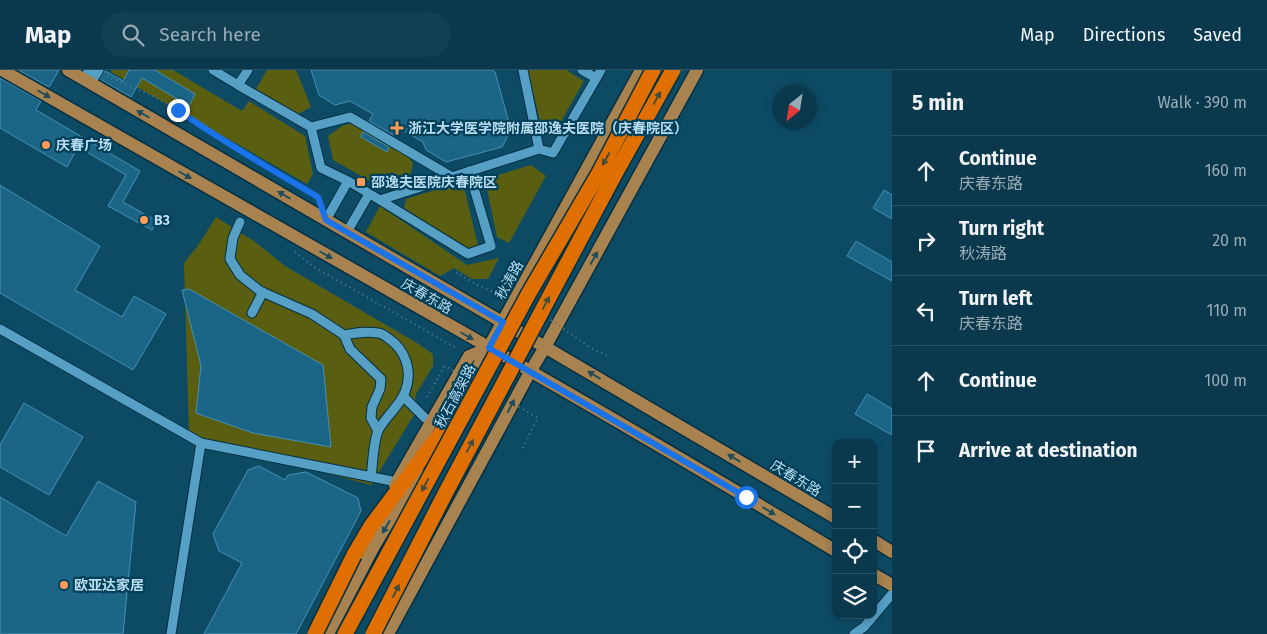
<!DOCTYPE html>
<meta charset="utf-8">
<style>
:root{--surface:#0a384c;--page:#133f53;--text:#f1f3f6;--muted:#99acb5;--line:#2a5264}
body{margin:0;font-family:"Fira Sans","Noto Sans SC",sans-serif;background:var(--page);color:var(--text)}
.controls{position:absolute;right:15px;bottom:15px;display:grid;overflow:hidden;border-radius:10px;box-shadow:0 2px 8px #0003}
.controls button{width:45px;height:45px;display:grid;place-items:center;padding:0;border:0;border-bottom:1px solid var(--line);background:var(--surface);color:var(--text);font:25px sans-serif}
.compass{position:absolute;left:772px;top:15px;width:45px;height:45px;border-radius:50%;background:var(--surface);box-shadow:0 2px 8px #0003;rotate:210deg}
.stop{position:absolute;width:15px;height:15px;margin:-11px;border:4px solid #1a73e8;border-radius:50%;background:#fff}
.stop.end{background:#1a73e8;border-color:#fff;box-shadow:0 1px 5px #0008}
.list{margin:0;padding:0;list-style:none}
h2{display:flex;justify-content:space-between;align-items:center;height:65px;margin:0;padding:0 20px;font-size:21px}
h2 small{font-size:16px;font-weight:400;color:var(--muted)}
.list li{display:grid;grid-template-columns:32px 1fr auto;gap:15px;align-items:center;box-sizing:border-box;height:70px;padding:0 20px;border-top:1px solid var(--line)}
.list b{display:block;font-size:19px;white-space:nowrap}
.list p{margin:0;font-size:16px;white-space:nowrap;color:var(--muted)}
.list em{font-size:16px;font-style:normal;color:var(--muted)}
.icon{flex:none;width:28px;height:28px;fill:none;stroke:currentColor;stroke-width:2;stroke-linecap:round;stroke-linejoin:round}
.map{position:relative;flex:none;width:892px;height:564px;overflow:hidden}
header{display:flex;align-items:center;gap:30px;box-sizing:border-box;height:70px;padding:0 25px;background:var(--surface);border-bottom:1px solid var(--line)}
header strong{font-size:24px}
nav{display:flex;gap:28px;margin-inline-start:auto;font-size:18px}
.search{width:350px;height:45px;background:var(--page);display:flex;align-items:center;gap:12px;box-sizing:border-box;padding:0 18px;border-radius:28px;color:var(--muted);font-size:19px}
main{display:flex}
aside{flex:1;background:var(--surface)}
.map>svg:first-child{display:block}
.green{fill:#5a5e10}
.building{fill:#1b6586;stroke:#4791b5}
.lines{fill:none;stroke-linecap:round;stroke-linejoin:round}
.minor-casing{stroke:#052f42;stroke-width:11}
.major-casing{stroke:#052f42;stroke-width:15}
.highway-casing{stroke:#052f42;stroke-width:18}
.path{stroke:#4e8299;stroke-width:2;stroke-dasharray:1 4;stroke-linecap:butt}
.minor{stroke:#569fc5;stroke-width:9}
.major{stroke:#a8824f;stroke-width:12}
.highway{stroke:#df6f00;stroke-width:15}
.highway-bridge-casing{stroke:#052f42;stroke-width:18;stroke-linecap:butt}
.path-bridge{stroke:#4e8299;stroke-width:2;stroke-dasharray:1 4;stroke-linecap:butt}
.highway-bridge{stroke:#df6f00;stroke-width:15}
.oneway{fill:#224d58}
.oneway2{fill:#434e3f}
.route{stroke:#1a73e8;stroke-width:6}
.poi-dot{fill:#fe9b59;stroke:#00405a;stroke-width:2}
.labels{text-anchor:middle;stroke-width:4.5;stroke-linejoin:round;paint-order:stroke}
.poi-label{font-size:14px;font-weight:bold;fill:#baddf0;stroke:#00405a;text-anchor:start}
.street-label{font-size:14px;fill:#baddf0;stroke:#00405a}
</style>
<header>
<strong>Map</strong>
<div class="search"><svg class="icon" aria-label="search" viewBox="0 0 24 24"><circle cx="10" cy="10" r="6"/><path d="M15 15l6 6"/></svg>Search here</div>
<nav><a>Map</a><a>Directions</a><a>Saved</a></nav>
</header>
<main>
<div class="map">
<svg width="892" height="564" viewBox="0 0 892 564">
<rect width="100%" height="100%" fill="#0d4b65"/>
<path class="green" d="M112,0H173L242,41L249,31L305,66L313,104L307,114L111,2Z
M267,0H296L311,37L298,44L256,19Z
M528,0H566L584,11L554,64L542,60Z
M352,53L408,86L413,94L409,110L393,117L379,116L333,90L328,66L342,56Z
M531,95L546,106L509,173L497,167L485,109Z
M455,114L464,118L478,175L466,179L404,138L406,129Z
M380,136L467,195L499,188L488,209H472L454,198L440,206L366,162Z
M216,147L254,171L285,196L417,273L433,284V296L416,324L414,345L371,415L189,366L184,193L199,174Z"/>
<path class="building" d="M18,0H59L49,17Z
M129,0H155L195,24L189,36L142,8L131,27L100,9L105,1L123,11Z
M311,0H491L495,2L511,60L502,77L446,92L426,80L423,72L399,58L395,66L369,51L373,44L350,31L335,35L319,25Z
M0,8L41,31L36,40L140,101L123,132L157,151L152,160L108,136L126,105L78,77L67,97L0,58Z
M363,62L389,77L387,82L361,67Z
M0,115L100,176L75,220L122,247L134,226L166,244L133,300L0,223Z
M884,120L892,125V149L873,138Z
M856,171L892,192V211L847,186Z
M189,219L323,295L331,377L253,363L196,343L201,296L182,220Z
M867,324L892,339V365L855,344Z
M24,333L83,367L49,425L0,397V375Z
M259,396L285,410L288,405L306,402L358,428L361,441L296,564H204L242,493L219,481L213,464L248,400Z
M98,411L136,432L123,564H0V427L66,466Z"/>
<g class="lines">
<defs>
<path id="minor" d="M213,0L238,15
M248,0L238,15L311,57L321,98L348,111L380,130L539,79L523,0
M582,0L596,8
M84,9L89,0
M91,13L99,0
M311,57L350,47L452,107
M539,79L553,83L601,0
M380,130L468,184L491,176L469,101
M326,150L348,111
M240,152L233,168L230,189L240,205L260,221L312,244L344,265C355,263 366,261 378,263C382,263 385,266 388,268C406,280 413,302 405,322C399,337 384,348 378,361C373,373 373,393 371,407
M347,162L369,124
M252,243L263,222
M0,259L201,373L397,412
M344,265L350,279L381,309L380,319L372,337L371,348L378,361
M403,326L425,348
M171,564L201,373
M854,564L864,557L892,524"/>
<path id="major" d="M2,0C280,159 561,315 836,481
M68,0L545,277L836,448
M441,364L641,0
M395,415L469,286L489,278
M873,470L892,482
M873,504L892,515
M328,564L373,478L418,402
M388,564L530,302L545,277L697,0"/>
<path id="highway" d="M354,485L371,456L446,356"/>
</defs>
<use href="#minor" class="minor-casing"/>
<use href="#major" class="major-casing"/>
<use href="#highway" class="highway-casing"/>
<path class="path" d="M107,6L155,27L178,40L200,55L258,92L318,127L320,131
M295,182L314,197L458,279
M456,202L477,215
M588,276L609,287
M427,327L439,306
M523,378L533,357"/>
<use href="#minor" class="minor"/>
<use href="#major" class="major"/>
<use href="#highway" class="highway"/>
<defs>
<path id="highway-bridge" d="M315,564L354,485
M345,564L529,223L599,103L653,0
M373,564L446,422L544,237L615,104L673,0"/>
</defs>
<use href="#highway-bridge" class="highway-bridge-casing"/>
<path class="path-bridge" d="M477,215L511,230
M551,250L588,276
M439,306L445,296L466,308
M510,332L538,348L533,357"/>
<use href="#highway-bridge" class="highway-bridge"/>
</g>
<defs><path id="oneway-solid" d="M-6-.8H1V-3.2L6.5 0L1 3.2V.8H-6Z" transform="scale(1.25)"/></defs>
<g class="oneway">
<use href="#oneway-solid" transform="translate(44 24) rotate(30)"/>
<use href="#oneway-solid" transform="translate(143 44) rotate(-150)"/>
<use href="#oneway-solid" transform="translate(185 105) rotate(30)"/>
<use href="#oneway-solid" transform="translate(284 125) rotate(-150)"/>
<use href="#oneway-solid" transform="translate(326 185) rotate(30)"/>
<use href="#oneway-solid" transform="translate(594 188) rotate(-61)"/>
<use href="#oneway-solid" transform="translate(467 266) rotate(30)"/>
<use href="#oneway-solid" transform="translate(594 305) rotate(-149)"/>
<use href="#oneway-solid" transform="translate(511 336) rotate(-62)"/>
<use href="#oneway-solid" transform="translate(734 388) rotate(-149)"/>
<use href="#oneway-solid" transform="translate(769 441) rotate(31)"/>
<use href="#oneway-solid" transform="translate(386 457) rotate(121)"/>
</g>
<g class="oneway2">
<use href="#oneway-solid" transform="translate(657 28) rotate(-61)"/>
<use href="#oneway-solid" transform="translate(606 89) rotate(119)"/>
<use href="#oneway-solid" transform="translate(546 233) rotate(-62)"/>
<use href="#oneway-solid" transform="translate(470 376) rotate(-62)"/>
<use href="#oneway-solid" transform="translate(425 415) rotate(118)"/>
<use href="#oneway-solid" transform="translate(396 521) rotate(-63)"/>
</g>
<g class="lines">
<path class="route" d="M178,40C223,72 271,99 318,127L326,150L503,252L489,278L746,427"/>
</g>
<g class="poi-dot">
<path d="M394.5 50.5h5v5h5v5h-5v5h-5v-5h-5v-5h5z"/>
<circle cx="46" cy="75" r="5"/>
<rect x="356" y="107" width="10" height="10" rx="2.5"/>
<circle cx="144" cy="150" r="5"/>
<circle cx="64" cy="515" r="5"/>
</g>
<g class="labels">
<g class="poi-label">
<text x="408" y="63">浙江大学医学院附属邵逸夫医院（庆春院区）</text>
<text x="56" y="80">庆春广场</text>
<text x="371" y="117">邵逸夫医院庆春院区</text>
<text x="154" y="155">B3</text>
<text x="74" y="520">欧亚达家居</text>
</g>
<g class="street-label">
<text transform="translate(509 210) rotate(-61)" y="5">秋涛路</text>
<text transform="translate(427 226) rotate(30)" y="5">庆春东路</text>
<text transform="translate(455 326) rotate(-62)" y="5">秋石高架路</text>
<text transform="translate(796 408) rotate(31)" y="5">庆春东路</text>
</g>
</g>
</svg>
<div class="controls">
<button>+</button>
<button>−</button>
<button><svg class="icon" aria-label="locate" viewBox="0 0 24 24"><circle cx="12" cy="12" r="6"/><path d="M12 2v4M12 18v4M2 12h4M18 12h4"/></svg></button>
<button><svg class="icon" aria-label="layers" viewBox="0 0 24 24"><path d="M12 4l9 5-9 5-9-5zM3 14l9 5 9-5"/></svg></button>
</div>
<svg class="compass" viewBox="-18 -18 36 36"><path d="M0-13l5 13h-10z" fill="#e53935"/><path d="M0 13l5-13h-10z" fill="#99acb5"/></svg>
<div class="stop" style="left:746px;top:427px"></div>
<div class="stop end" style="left:178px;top:40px"></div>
</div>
<aside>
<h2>5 min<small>Walk · 390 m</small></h2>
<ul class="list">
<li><svg class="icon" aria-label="ahead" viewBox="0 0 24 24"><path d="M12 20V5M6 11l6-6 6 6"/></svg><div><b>Continue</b><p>庆春东路</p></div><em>160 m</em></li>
<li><svg class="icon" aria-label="right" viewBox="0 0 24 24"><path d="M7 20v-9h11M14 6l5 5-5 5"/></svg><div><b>Turn right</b><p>秋涛路</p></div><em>20 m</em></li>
<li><svg class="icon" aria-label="left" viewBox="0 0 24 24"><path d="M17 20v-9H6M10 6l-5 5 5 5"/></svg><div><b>Turn left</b><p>庆春东路</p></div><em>110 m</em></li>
<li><svg class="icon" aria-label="ahead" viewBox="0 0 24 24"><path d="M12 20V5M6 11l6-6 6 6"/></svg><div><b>Continue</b></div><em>100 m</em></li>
<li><svg class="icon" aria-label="arrive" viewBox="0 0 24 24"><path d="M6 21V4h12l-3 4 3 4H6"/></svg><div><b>Arrive at destination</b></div></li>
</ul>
</aside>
</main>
